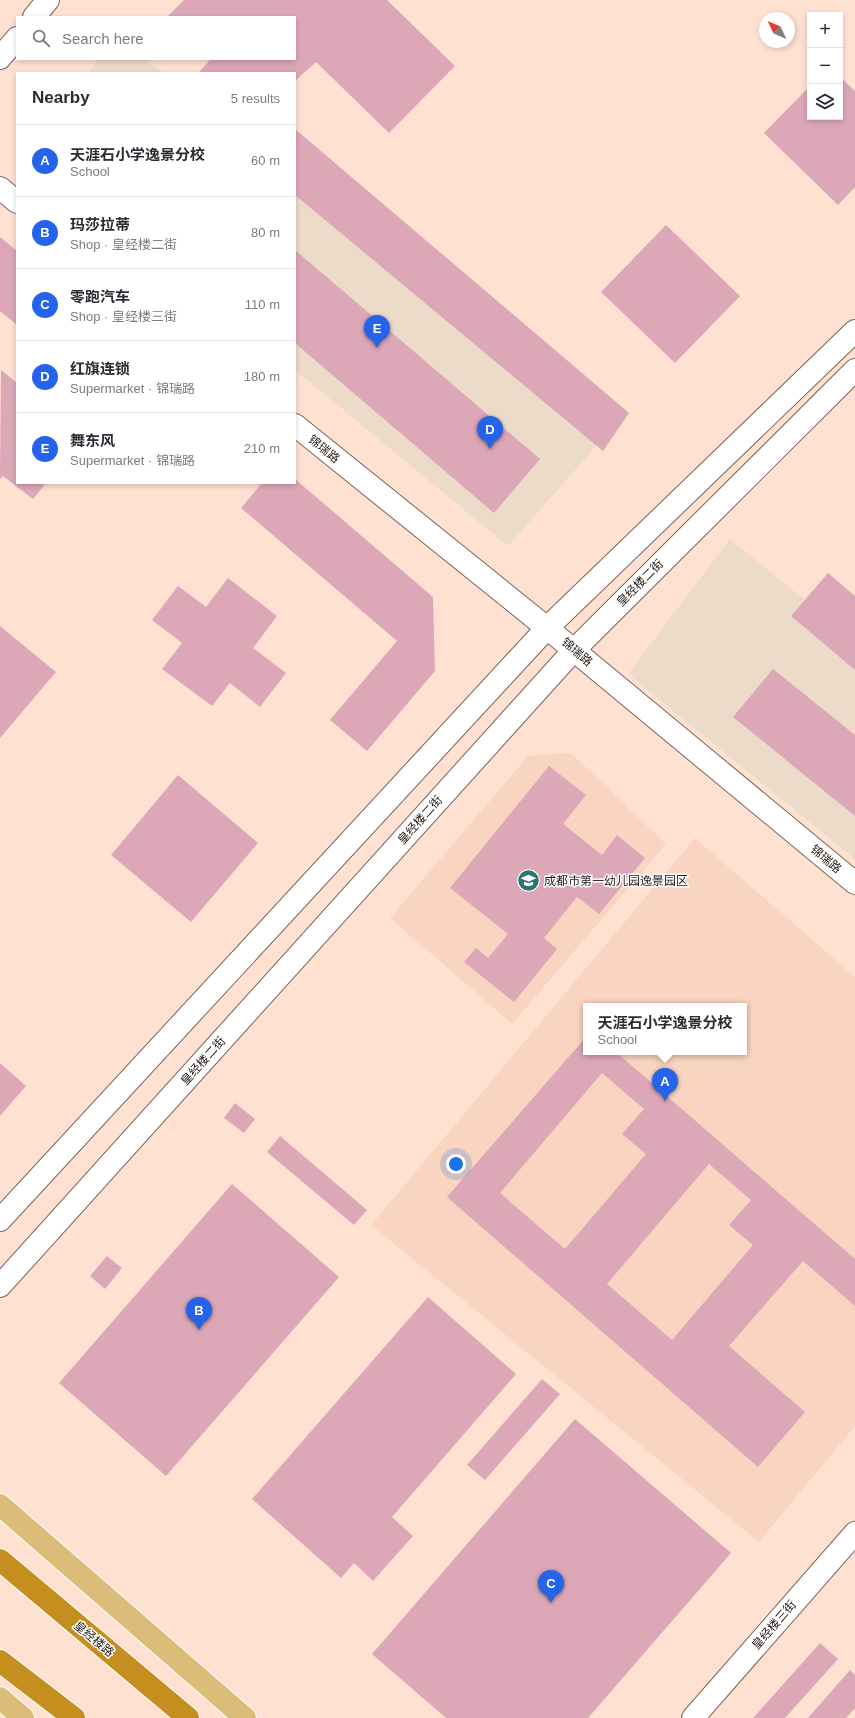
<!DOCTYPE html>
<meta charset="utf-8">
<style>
:root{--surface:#fff;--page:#f2f2f3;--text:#2b2b33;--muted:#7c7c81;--line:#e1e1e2;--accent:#2563eb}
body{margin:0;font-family:Helvetica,"Noto Sans SC",sans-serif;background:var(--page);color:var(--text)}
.controls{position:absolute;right:12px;top:12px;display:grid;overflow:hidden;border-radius:0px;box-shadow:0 2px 6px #0003}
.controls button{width:36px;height:36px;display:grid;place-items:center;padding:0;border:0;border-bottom:1px solid var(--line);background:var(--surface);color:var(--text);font:20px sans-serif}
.compass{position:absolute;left:759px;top:12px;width:36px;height:36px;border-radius:50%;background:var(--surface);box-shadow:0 2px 6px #0003;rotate:314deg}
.you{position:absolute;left:456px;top:1164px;width:14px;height:14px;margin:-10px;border:3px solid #fff;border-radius:50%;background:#1a73e8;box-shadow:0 0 0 6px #1a73e833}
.badge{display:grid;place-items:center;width:26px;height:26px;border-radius:50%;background:var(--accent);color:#fff;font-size:13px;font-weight:700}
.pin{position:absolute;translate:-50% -33px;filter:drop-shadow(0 1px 2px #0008)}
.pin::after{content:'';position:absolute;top:21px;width:14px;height:12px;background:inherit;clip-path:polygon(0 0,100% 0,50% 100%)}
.popup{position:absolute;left:583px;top:1003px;width:164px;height:52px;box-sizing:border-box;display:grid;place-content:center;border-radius:0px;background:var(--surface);filter:drop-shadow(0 1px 3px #0005);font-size:13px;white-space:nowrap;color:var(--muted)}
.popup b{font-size:15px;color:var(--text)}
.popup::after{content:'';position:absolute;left:50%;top:100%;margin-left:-8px;border:8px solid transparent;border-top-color:var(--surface)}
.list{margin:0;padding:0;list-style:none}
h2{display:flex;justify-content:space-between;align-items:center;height:52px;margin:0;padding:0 16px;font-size:17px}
h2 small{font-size:13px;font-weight:400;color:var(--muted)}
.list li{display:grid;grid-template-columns:26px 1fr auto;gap:12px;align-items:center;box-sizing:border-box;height:72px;padding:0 16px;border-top:1px solid var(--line)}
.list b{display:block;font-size:15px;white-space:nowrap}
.list p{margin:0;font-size:13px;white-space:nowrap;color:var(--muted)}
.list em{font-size:13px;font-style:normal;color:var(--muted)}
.icon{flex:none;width:22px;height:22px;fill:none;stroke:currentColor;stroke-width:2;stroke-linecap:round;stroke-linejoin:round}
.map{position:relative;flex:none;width:855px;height:1718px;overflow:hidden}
.search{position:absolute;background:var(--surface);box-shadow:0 2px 6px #0003;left:16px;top:16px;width:280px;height:44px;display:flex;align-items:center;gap:10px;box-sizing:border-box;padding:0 14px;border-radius:0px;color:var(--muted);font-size:15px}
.panel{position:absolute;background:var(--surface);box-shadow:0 2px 6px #0003;left:16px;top:72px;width:280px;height:412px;border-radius:0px}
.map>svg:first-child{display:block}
.commercial{fill:#ecdbc9}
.built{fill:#f9d4c1;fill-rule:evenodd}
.building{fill:#dca7b7;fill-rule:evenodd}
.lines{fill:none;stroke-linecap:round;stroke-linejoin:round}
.minor-casing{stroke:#7d6357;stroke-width:24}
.major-casing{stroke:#fff;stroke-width:24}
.highway-casing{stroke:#fff;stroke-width:24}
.minor{stroke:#fff;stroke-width:22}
.major{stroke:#dcbc79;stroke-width:22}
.highway{stroke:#c58f1f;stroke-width:22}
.labels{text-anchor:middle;stroke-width:3;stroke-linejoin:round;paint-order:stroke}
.street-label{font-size:12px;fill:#241a15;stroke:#fff}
.poi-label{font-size:12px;fill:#241a15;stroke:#fff;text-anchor:start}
</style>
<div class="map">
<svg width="855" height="1718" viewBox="0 0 855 1718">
<rect width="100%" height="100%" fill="#ffe1d2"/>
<path class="commercial" d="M98,59H146L163,73H89Z
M295,181L606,435L508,546L295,370Z
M730,539L855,641V859L628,674Z"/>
<path class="built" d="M571,753L666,844L512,1024L390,918L528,756Z
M695,838L855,977V1426L759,1542L371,1225ZM586,1006H744V1052H586Z"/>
<path class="building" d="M184,0H387L455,66L389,133L316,62L295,81V73H198L210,60L209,59H295V17H169L168,16Z
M840,77L855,91V187L838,205L764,133L810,86V117H840Z
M295,129L629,413L603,451L295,195Z
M666,225L740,296L675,363L601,292Z
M0,237L17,251V325L0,311Z
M295,250L540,459L494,513L295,343Z
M1,370L17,383V483H46L33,499L3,476L0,479Z
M295,479L433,597L435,671L367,751L330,720L397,641L241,508L262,483H295Z
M828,573L855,596V670L791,616Z
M228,578L277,616L253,648L286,673L260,707L230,683L212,706L162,669L182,643L152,620L178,586L206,607Z
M0,626L56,672L0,738Z
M773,669L855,735V816L733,717Z
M549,766L586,795L563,824L602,855L617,835L645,858L599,914L577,897L544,938L557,949L514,1002L464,962L476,948L488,958L508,934L450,888Z
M178,775L258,843L191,922L111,855Z
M586,1037V1052H616L855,1259V1306L803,1261L729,1346L805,1412L758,1467L447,1197ZM602,1073L644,1109L622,1134L646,1154L565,1249L500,1193ZM709,1164L751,1200L729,1225L753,1245L672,1340L607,1284Z
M0,1063L26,1086L0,1116Z
M235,1103L255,1119L244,1133L224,1118Z
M280,1136L367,1210L354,1225L267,1152Z
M232,1184L339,1277L166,1476L59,1383Z
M107,1256L122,1268L105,1289L90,1276Z
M428,1297L516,1374L392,1517L413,1536L373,1581L354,1563L341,1578L252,1499Z
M542,1379L560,1394L485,1480L467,1465Z
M575,1419L731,1553L588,1718H446L372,1654Z
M820,1643L838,1659L785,1718H753Z
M850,1670L855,1675V1708L846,1718H808Z"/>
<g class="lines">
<defs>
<path id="minor" d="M34,17L48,0
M0,58L17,38
M0,188L17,202
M295,425L547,628L855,883
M0,1220L547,628L855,331
M0,1286L574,650L855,370
M693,1718L855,1533"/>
<path id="major" d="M0,1505L245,1718
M0,1698L23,1718"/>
<path id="highway" d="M0,1560L188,1718
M0,1661L74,1718"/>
</defs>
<use href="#minor" class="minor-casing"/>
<use href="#major" class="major-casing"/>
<use href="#highway" class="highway-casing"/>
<use href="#minor" class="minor"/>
<use href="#major" class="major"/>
<use href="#highway" class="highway"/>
</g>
<defs>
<symbol id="school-disc" viewBox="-11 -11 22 22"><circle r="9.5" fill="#2c746e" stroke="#fff"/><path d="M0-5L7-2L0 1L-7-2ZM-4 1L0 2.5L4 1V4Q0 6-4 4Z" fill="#fff"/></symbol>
</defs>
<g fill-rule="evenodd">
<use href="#school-disc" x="516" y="868" width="25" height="25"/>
</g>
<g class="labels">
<g class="street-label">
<text transform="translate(324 449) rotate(39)" y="4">锦瑞路</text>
<text transform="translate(640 583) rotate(-45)" y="4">皇经楼二街</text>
<text transform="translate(577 652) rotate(40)" y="4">锦瑞路</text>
<text transform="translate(420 820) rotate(-48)" y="4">皇经楼二街</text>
<text transform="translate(826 859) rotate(40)" y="4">锦瑞路</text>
<text transform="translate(203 1061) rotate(-48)" y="4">皇经楼二街</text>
<text transform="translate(774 1625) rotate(-49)" y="4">皇经楼三街</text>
<text transform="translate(94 1639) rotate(40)" y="4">皇经楼路</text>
</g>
<g class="poi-label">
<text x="544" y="885">成都市第一幼儿园逸景园区</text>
</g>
</g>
</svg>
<div class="controls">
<button>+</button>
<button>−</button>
<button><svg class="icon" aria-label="layers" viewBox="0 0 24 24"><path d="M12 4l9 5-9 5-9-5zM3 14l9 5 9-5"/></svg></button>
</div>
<svg class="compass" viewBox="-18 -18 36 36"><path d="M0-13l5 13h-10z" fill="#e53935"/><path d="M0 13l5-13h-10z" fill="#7c7c81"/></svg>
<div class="you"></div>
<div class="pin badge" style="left:665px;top:1101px">A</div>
<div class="popup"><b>天涯石小学逸景分校</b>School</div>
<div class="pin badge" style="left:199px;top:1330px">B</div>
<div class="pin badge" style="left:551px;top:1603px">C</div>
<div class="pin badge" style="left:490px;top:449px">D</div>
<div class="pin badge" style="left:377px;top:348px">E</div>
<div class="search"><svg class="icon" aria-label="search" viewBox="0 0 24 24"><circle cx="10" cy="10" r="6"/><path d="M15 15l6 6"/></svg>Search here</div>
<section class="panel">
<h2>Nearby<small>5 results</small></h2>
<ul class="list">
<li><span class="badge">A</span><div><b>天涯石小学逸景分校</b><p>School</p></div><em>60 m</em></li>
<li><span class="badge">B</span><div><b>玛莎拉蒂</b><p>Shop · 皇经楼二街</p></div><em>80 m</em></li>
<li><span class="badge">C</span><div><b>零跑汽车</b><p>Shop · 皇经楼三街</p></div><em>110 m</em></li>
<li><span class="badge">D</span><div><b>红旗连锁</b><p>Supermarket · 锦瑞路</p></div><em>180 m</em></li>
<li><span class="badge">E</span><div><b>舞东风</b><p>Supermarket · 锦瑞路</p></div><em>210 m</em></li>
</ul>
</section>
</div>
